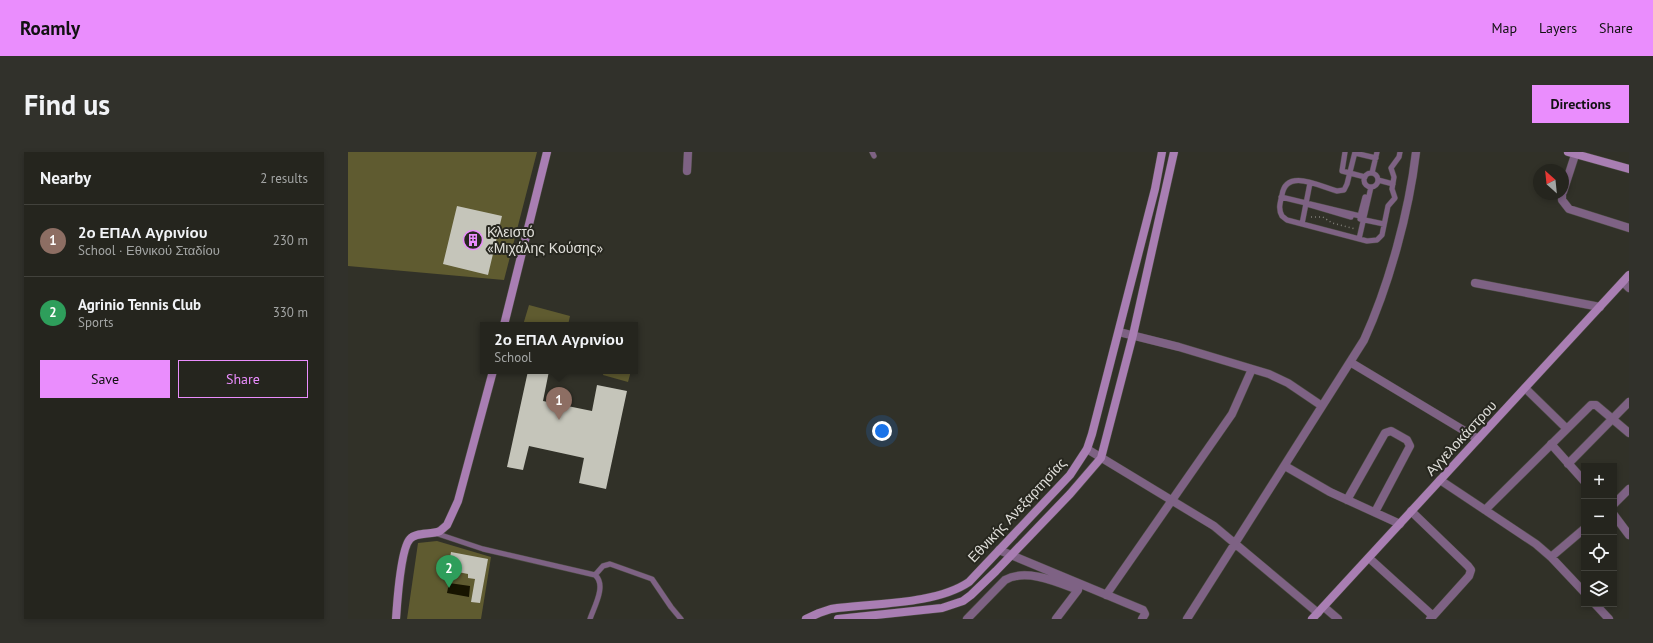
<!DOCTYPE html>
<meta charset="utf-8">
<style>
:root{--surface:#25251e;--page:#31312b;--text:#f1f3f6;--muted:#a3a5a4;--line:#42423c;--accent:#ea8dfd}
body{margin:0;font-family:"PT Sans",sans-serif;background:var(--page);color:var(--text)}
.controls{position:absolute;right:12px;bottom:12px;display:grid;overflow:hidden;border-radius:0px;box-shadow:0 2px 6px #0003}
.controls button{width:36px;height:36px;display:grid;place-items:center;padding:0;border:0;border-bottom:1px solid var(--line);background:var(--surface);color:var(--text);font:20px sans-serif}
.compass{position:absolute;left:1185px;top:12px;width:36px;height:36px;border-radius:50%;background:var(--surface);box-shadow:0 2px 6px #0003;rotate:333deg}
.you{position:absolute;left:534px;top:279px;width:14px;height:14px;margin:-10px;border:3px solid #fff;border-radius:50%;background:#1a73e8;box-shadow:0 0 0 6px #1a73e833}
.badge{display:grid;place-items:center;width:26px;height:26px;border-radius:50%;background:var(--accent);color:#fff;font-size:13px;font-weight:700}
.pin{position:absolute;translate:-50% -33px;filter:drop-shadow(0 1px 2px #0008)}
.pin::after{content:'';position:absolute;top:21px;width:14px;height:12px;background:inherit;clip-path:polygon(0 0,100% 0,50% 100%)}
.popup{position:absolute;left:132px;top:170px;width:158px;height:52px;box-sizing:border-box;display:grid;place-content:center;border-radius:0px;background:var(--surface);filter:drop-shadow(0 1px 3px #0005);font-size:13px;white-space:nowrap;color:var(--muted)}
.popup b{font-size:15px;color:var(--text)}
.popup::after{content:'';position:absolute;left:50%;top:100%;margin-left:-8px;border:8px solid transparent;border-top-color:var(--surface)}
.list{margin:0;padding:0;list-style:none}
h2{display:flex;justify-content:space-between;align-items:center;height:52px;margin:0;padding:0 16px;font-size:17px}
h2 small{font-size:13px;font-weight:400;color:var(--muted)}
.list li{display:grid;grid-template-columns:26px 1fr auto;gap:12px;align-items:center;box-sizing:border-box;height:72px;padding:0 16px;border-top:1px solid var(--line)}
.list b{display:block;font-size:15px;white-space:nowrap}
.list p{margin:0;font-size:13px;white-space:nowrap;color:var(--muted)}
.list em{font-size:13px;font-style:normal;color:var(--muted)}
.actions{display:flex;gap:8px;padding:12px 16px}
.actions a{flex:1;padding:9px 0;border:1px solid var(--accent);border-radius:0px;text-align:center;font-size:14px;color:var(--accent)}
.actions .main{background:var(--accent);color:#111}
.icon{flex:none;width:22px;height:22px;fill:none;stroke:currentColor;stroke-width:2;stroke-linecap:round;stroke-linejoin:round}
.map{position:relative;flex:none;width:1281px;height:467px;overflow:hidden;border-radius:0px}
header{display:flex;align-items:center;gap:24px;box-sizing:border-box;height:56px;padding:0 20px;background:var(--accent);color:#111}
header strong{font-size:19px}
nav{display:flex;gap:22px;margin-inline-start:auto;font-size:14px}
.intro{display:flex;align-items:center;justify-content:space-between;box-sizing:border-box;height:96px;padding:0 24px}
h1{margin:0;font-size:28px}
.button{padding:10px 18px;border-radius:0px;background:var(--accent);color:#111;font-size:14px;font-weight:700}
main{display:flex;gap:24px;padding:0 24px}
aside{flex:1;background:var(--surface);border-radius:0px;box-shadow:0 2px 6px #0003}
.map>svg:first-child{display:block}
.green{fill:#5f5b30}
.water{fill:#171400}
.building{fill:#c5c5ba}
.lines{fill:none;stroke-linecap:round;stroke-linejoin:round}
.lane-casing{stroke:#4d4d44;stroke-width:6}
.street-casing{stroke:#4d4d44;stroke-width:9}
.secondary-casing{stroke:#4d4d44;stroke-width:9}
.path{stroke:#807f78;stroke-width:1.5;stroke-dasharray:1 3;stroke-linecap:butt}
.lane{stroke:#7e6284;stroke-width:5}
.street{stroke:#7e6284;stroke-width:8}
.secondary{stroke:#a97eb3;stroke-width:8}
.labels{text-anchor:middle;stroke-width:4;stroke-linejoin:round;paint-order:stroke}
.poi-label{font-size:14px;fill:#e0dfda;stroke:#27271f;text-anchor:start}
.street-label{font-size:14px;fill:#e0dfda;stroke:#27271f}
</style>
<header>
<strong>Roamly</strong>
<nav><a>Map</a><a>Layers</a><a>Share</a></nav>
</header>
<div class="intro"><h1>Find us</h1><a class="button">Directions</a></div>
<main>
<aside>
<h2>Nearby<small>2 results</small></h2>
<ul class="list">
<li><span class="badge" style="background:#8d6e63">1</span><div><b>2ο ΕΠΑΛ Αγρινίου</b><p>School · Εθνικού Σταδίου</p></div><em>230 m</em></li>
<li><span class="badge" style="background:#2e9e5b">2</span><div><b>Agrinio Tennis Club</b><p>Sports</p></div><em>330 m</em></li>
</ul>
<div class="actions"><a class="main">Save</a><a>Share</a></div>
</aside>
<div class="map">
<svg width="1281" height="467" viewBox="0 0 1281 467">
<rect width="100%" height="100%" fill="#313128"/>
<path class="green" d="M0,0H189L156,128L0,114Z
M181,153L222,164L220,173H175Z
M256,219H283L280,230L255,223Z
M89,389L143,405L133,467H59L70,391Z"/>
<path class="water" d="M101,431L122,434L121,445L99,441Z"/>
<path class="building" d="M109,54L154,64L140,123L95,112Z
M180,219H201L195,249L244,259L249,233L279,239L258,337L231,331L236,306L181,294L175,318L159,315Z
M103,400L140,407L132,451L123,450L127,427L120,426V422L100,418Z"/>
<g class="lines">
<defs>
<path id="lane" d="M524,0L526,4
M997,0L994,19L1017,25
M1007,0L999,32L996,38L989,39C971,34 938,16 934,43C932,51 930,57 934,64L939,68L1019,89L1029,88L1034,83L1040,54L1047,46L1044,37L1046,25L1043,16L1051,5L1052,0
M1007,1L1028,6
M1024,21L1029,0
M1016 28a7 7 0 1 1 14 0a7 7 0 1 1-14 0Z
M1030,28L1045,32
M933,45L1012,64L1015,66
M959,52L1003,65
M1012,64L1017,45
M1012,67L1036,72
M954,72L962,31
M1011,87L1023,35
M87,381L135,397L247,423C259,433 246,455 242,467
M247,423L255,414L262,412L304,427L323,455L333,467"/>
<path id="street" d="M339,19L340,0
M1215,40L1228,0
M1214,42V48L1221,57L1281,76
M1275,130L1281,136
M1127,131L1252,155
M771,180L831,195L921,222L940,231L974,254
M1002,210L1130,287
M1177,236L1218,276
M1203,292L1236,329
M739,297L866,374L970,461
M1220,312L1281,250
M937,314L982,340L1052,372
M1092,328L1188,392L1203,405L1236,440
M999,348L1037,281L1043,279L1059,288L1062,294L1027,360
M1266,352L1281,337
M1137,358L1243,253H1248L1281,281
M1063,359L1120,414L1123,418L1121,424L1085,464
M1266,363L1281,383
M651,398L795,458L797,462L794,467
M1203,405L1236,377
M1021,406L1085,464L1082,467
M758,443L884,262L904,217
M1247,452L1261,467
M976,455L990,467
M619,467L657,428C678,416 709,430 730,438L708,467
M839,467L1016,188C1041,133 1061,60 1068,0"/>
<path id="secondary" d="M1220,0L1281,17
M156,173L199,0
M48,467C49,452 53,396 62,387C68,380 83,383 92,379L99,373L110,349L145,219
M458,467L471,461L483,457C525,451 587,453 621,430L722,323L739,297L744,282L807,37L814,0
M490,467L594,456L615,449L623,443L648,419L722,342L753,306L785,183L826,0
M964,467L1281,123"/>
</defs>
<use href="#lane" class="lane-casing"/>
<use href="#street" class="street-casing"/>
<use href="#secondary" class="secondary-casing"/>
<path class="path" d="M963,65H975L984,71L1007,77"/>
<use href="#lane" class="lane"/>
<use href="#street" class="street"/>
<use href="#secondary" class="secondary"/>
</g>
<defs>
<symbol id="building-ring" viewBox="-11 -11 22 22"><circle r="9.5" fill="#27271f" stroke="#ea8dfd" stroke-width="1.5"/><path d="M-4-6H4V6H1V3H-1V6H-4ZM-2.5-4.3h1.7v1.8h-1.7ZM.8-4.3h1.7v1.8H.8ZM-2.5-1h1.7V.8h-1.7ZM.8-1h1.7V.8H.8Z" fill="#ea8dfd"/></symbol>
</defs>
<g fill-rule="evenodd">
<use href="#building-ring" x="114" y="77" width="22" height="22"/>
</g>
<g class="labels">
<g class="poi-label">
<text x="139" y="85">Κλειστό<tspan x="139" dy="16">«Μιχάλης Κούσης»</tspan></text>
</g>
<g class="street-label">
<text transform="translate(1113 286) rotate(-47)" y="5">Αγγελοκάστρου</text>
<text transform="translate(669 358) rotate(-47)" y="5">Εθνικής Ανεξαρτησίας</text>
</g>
</g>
</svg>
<div class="controls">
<button>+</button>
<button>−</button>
<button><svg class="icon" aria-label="locate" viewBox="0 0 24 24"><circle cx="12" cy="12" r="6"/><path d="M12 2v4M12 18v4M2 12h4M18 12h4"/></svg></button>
<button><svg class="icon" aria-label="layers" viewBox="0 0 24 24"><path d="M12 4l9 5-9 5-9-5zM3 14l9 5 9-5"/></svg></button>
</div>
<svg class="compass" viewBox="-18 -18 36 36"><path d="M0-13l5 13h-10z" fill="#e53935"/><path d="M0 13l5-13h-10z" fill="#a3a5a4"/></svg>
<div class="you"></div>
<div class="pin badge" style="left:211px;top:268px;background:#8d6e63">1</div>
<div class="popup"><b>2ο ΕΠΑΛ Αγρινίου</b>School</div>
<div class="pin badge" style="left:101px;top:436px;background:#2e9e5b">2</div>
</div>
</main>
